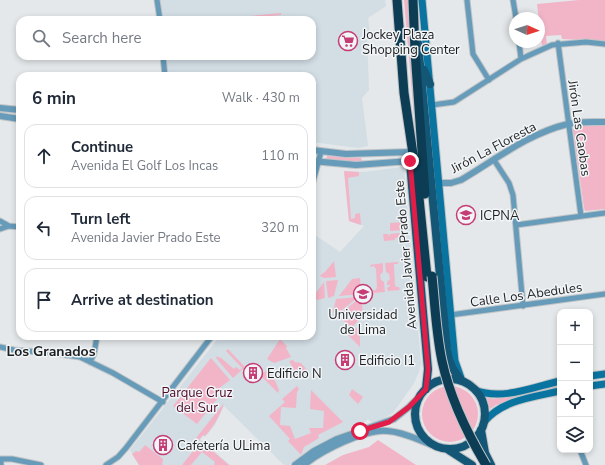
<!DOCTYPE html>
<meta charset="utf-8">
<style>
:root{--surface:#fff;--page:#f2f2f3;--text:#1f2937;--muted:#747a83;--line:#e0e1e3}
body{margin:0;font-family:"Nunito Sans",sans-serif;background:var(--page);color:var(--text)}
.controls{position:absolute;right:12px;bottom:12px;display:grid;overflow:hidden;border-radius:8px;box-shadow:0 2px 6px #0003}
.controls button{width:36px;height:36px;display:grid;place-items:center;padding:0;border:0;border-bottom:1px solid var(--line);background:var(--surface);color:var(--text);font:20px sans-serif}
.compass{position:absolute;left:509px;top:12px;width:36px;height:36px;border-radius:50%;background:var(--surface);box-shadow:0 2px 6px #0003;rotate:93deg}
.stop{position:absolute;width:12px;height:12px;margin:-9px;border:3px solid #e11d48;border-radius:50%;background:#fff}
.stop.end{background:#e11d48;border-color:#fff;box-shadow:0 1px 4px #0008}
.list{margin:0;padding:0;list-style:none}
h2{display:flex;justify-content:space-between;align-items:center;height:52px;margin:0;padding:0 16px;font-size:17px}
h2 small{font-size:13px;font-weight:400;color:var(--muted)}
.list li{display:grid;grid-template-columns:26px 1fr auto;gap:12px;align-items:center;box-sizing:border-box;height:64px;margin:0 8px 8px;padding:0 8px;border:1px solid var(--line);border-radius:12px}
.list b{display:block;font-size:15px;white-space:nowrap}
.list p{margin:0;font-size:13px;white-space:nowrap;color:var(--muted)}
.list em{font-size:13px;font-style:normal;color:var(--muted)}
.icon{flex:none;width:22px;height:22px;fill:none;stroke:currentColor;stroke-width:2;stroke-linecap:round;stroke-linejoin:round}
.map{position:relative;flex:none;width:605px;height:465px;overflow:hidden}
.search{position:absolute;background:var(--surface);box-shadow:0 2px 6px #0003;left:16px;top:16px;width:300px;height:44px;display:flex;align-items:center;gap:10px;box-sizing:border-box;padding:0 14px;border-radius:12px;color:var(--muted);font-size:15px}
.panel{position:absolute;background:var(--surface);box-shadow:0 2px 6px #0003;left:16px;top:72px;width:300px;height:268px;border-radius:12px}
.map>svg:first-child{display:block}
.built{fill:#d2dde4}
.green{fill:#f2b5c7}
.lines{fill:none;stroke-linecap:round;stroke-linejoin:round}
.minor-casing{stroke:#c0c4c6;stroke-width:7}
.tertiary-casing{stroke:#c0c4c6;stroke-width:8}
.secondary-casing{stroke:#c0c4c6;stroke-width:9}
.primary-casing{stroke:#c0c4c6;stroke-width:10}
.motorway-casing{stroke:#c0c4c6;stroke-width:11}
.minor{stroke:#669bb9;stroke-width:5}
.tertiary{stroke:#669bb9;stroke-width:6}
.secondary{stroke:#0a74a0;stroke-width:7}
.primary{stroke:#135675;stroke-width:8}
.motorway{stroke:#0c3d54;stroke-width:9}
.motorway-bridge-casing{stroke:#c0c4c6;stroke-width:11;stroke-linecap:butt}
.motorway-bridge{stroke:#0c3d54;stroke-width:9}
.route{stroke:#e11d48;stroke-width:5}
.labels{text-anchor:middle;stroke-width:3;stroke-linejoin:round;paint-order:stroke}
.poi-label{font-size:13px;fill:#1e1f20;stroke:#f1f5f7;text-anchor:start}
.street-label{font-size:13px;fill:#1e1f20;stroke:#f1f5f7}
.park-label{font-size:13px;fill:#500b2a;stroke:#f1f5f7}
.neighbourhood-label{font-size:14px;font-weight:bold;fill:#1e1f20;stroke:#f1f5f7}
</style>
<div class="map">
<svg width="605" height="465" viewBox="0 0 605 465">
<rect width="100%" height="100%" fill="#e4e8ea"/>
<path class="built" d="M155,0H385L386,6L368,18L370,35L367,36L369,90L362,98L368,146L358,148L312,142V76H162L161,56H312V20H158Z
M402,167L404,169L421,363L419,372L414,383L393,413L384,418L372,423L368,419L363,423L354,425L353,429L323,442L301,456L289,465H284L224,406L215,425L205,437L203,436L200,439L230,465H139L130,450L220,336H312V233L340,252L364,226L349,221L344,171L364,172Z"/>
<path class="green" d="M404,0H411L419,152H417Z
M579,0H605V41L562,39L561,35L546,36L547,45L542,46L537,4Z
M281,13V15L234,20H218V19Z
M592,125H605V209L585,211L584,208L573,130L574,128L576,127Z
M327,156L361,158L362,161H341L326,160Z
M344,171L359,172V176L348,178L351,219L355,218V214L360,213L361,225L349,221Z
M403,222L404,230L390,231V223Z
M399,233L400,235L402,233H404V238L403,237L395,238V240L384,241L383,234H388L389,236L390,234Z
M334,261L336,277L324,278L320,276L323,273L325,272Z
M398,262V264H394V267L395,285L396,287H399L400,290L388,291L387,288L390,286V285H387V282L390,279L389,274L386,272L385,263Z
M383,263V272L380,275L381,280L384,282L385,292L373,293V290H376L377,287L376,269L374,266L371,267L370,265Z
M360,278L361,294L339,296L352,279Z
M338,280L334,296L328,298L326,281Z
M324,282L325,298L317,300L313,297Z
M358,297L336,315L333,312L336,299Z
M361,297L363,315L341,314V313Z
M338,317H362L352,327Z
M360,325V347L348,335Z
M280,339L287,346L286,348L291,357L274,363L267,359Z
M228,349L245,367L233,378L216,358L217,356L219,358L220,357L234,369L236,367L240,370L242,368L226,351Z
M211,358L230,380L214,392L218,398L197,424L173,406Z
M293,360L295,362L301,363L307,370L299,377L295,371L289,361Z
M269,367L279,390L278,393L261,376Z
M560,383V389L496,405L490,409L487,398L494,399Z
M422 414a28 28 0 1 1 56 0a28 28 0 1 1-56 0Z
M297,386L299,389L297,392L296,408L281,407L280,425L290,426L295,439L311,433L309,428H323L324,411L310,409L311,390L343,422L318,435L319,438L304,447L301,455L288,441L290,439L269,416L285,402L282,399Z
M352,389L363,397L358,404L349,395Z
M224,403C220,416 214,426 205,436L203,435L199,440L196,438Z
M378,440L416,465H325L343,455L369,447Z
M201,441L229,465H214L215,462L202,452L191,465H182Z
M145,445L163,459L162,465H139L132,454L136,451L139,452Z"/>
<g class="lines">
<defs>
<path id="minor" d="M157,0L160,20
M467,0L473,54L489,80
M513,0L516,18
M519,42L521,59
M558,43L581,216
M163,56L165,76
M432,105L454,102L521,59L552,45L586,42L605,44
M494,160L509,183L513,195L523,306
M312,185L321,152
M0,221L9,226L20,227
M516,225L605,213
M0,229L9,226
M450,315L605,294
M0,347L14,350L52,353L80,357L113,373L163,402
M90,362L94,354L97,336
M580,450L586,465
M0,459H12L41,465
M1,459V465
M106,465L118,457L126,448L212,336"/>
<path id="tertiary" d="M0,108L20,110
M0,116L20,119
M312,150L346,154L410,152
M312,161L356,165L410,161
M439,183H451L461,180C495,160 529,133 568,124C580,121 593,122 605,122
M295,465L314,451L337,439L394,419L409,407L421,395
M304,465C321,451 366,428 388,431C405,432 422,442 438,447"/>
<path id="secondary" d="M422,0L454,351L455,361L461,378
M590,376L605,374
M590,386L605,384
M475,390C501,401 534,387 560,381
M484,422C502,400 533,397 560,391"/>
<path id="primary" d="M418,43L447,350C449,363 453,371 462,381
M424,70L430,84
M410,163L428,369L426,389
M415 414a35 35 0 1 1 70 0a35 35 0 1 1-70 0Z
M481,430L485,453L491,465
M447,449L472,465"/>
<path id="motorway" d="M397,0L404,93L418,188L427,277
M413,0L415,51L425,194"/>
</defs>
<use href="#minor" class="minor-casing"/>
<use href="#tertiary" class="tertiary-casing"/>
<use href="#secondary" class="secondary-casing"/>
<use href="#primary" class="primary-casing"/>
<use href="#motorway" class="motorway-casing"/>
<use href="#minor" class="minor"/>
<use href="#tertiary" class="tertiary"/>
<use href="#secondary" class="secondary"/>
<use href="#primary" class="primary"/>
<use href="#motorway" class="motorway"/>
<defs>
<path id="motorway-bridge" d="M432,276C435,305 436,333 442,361C450,398 467,433 486,465"/>
</defs>
<use href="#motorway-bridge" class="motorway-bridge-casing"/>
<use href="#motorway-bridge" class="motorway-bridge"/>
</g>
<g class="lines">
<path class="route" d="M360,431L389,422L409,407L426,389L428,369L410,161"/>
</g>
<defs>
<symbol id="supermarket-ring" viewBox="-11 -11 22 22"><circle r="9.5" fill="#f1f5f7" stroke="#c63c75" stroke-width="1.5"/><path d="M-6-5.5h2.5l.6 2H6L4.5 2H-2.5L-4.4-4H-6ZM-1.5 3.2a1.3 1.3 0 1 0 .1 0ZM3 3.2a1.3 1.3 0 1 0 .1 0Z" fill="#c63c75"/></symbol>
<symbol id="university-ring" viewBox="-11 -11 22 22"><circle r="9.5" fill="#f1f5f7" stroke="#c63c75" stroke-width="1.5"/><path d="M0-5L7-2L0 1L-7-2ZM-4 1L0 2.5L4 1V4Q0 6-4 4Z" fill="#c63c75"/></symbol>
<symbol id="building-ring" viewBox="-11 -11 22 22"><circle r="9.5" fill="#f1f5f7" stroke="#c63c75" stroke-width="1.5"/><path d="M-4-6H4V6H1V3H-1V6H-4ZM-2.5-4.3h1.7v1.8h-1.7ZM.8-4.3h1.7v1.8H.8ZM-2.5-1h1.7V.8h-1.7ZM.8-1h1.7V.8H.8Z" fill="#c63c75"/></symbol>
</defs>
<g fill-rule="evenodd">
<use href="#supermarket-ring" x="337" y="30" width="22" height="22"/>
<use href="#university-ring" x="455" y="204" width="22" height="22"/>
<use href="#university-ring" x="352" y="283" width="22" height="22"/>
<use href="#building-ring" x="334" y="349" width="22" height="22"/>
<use href="#building-ring" x="242" y="362" width="22" height="22"/>
<use href="#building-ring" x="152" y="434" width="22" height="22"/>
</g>
<g class="labels">
<g class="poi-label">
<text x="362" y="39">Jockey Plaza<tspan x="362" dy="15">Shopping Center</tspan></text>
<text x="480" y="220">ICPNA</text>
<text x="363" y="319" text-anchor="middle">Universidad<tspan x="363" dy="15">de Lima</tspan></text>
<text x="359" y="365">Edificio I1</text>
<text x="267" y="378">Edificio N</text>
<text x="177" y="450">Cafetería ULima</text>
</g>
<g class="street-label">
<text transform="translate(580 128) rotate(82)" y="5">Jirón Las Caobas</text>
<text transform="translate(493 147) rotate(-28)" y="5">Jirón La Floresta</text>
<text transform="translate(405 255) rotate(-95)" y="5">Avenida Javier Prado Este</text>
<text transform="translate(526 294) rotate(-8)" y="5">Calle Los Abedules</text>
</g>
<g class="park-label">
<text x="197" y="397">Parque Cruz<tspan x="197" dy="15">del Sur</tspan></text>
</g>
<g class="neighbourhood-label">
<text x="51" y="356">Los Granados</text>
</g>
</g>
</svg>
<div class="controls">
<button>+</button>
<button>−</button>
<button><svg class="icon" aria-label="locate" viewBox="0 0 24 24"><circle cx="12" cy="12" r="6"/><path d="M12 2v4M12 18v4M2 12h4M18 12h4"/></svg></button>
<button><svg class="icon" aria-label="layers" viewBox="0 0 24 24"><path d="M12 4l9 5-9 5-9-5zM3 14l9 5 9-5"/></svg></button>
</div>
<svg class="compass" viewBox="-18 -18 36 36"><path d="M0-13l5 13h-10z" fill="#e53935"/><path d="M0 13l5-13h-10z" fill="#747a83"/></svg>
<div class="stop" style="left:360px;top:431px"></div>
<div class="stop end" style="left:410px;top:161px"></div>
<div class="search"><svg class="icon" aria-label="search" viewBox="0 0 24 24"><circle cx="10" cy="10" r="6"/><path d="M15 15l6 6"/></svg>Search here</div>
<section class="panel">
<h2>6 min<small>Walk · 430 m</small></h2>
<ul class="list">
<li><svg class="icon" aria-label="ahead" viewBox="0 0 24 24"><path d="M12 20V5M6 11l6-6 6 6"/></svg><div><b>Continue</b><p>Avenida El Golf Los Incas</p></div><em>110 m</em></li>
<li><svg class="icon" aria-label="left" viewBox="0 0 24 24"><path d="M17 20v-9H6M10 6l-5 5 5 5"/></svg><div><b>Turn left</b><p>Avenida Javier Prado Este</p></div><em>320 m</em></li>
<li><svg class="icon" aria-label="arrive" viewBox="0 0 24 24"><path d="M6 21V4h12l-3 4 3 4H6"/></svg><div><b>Arrive at destination</b></div></li>
</ul>
</section>
</div>
